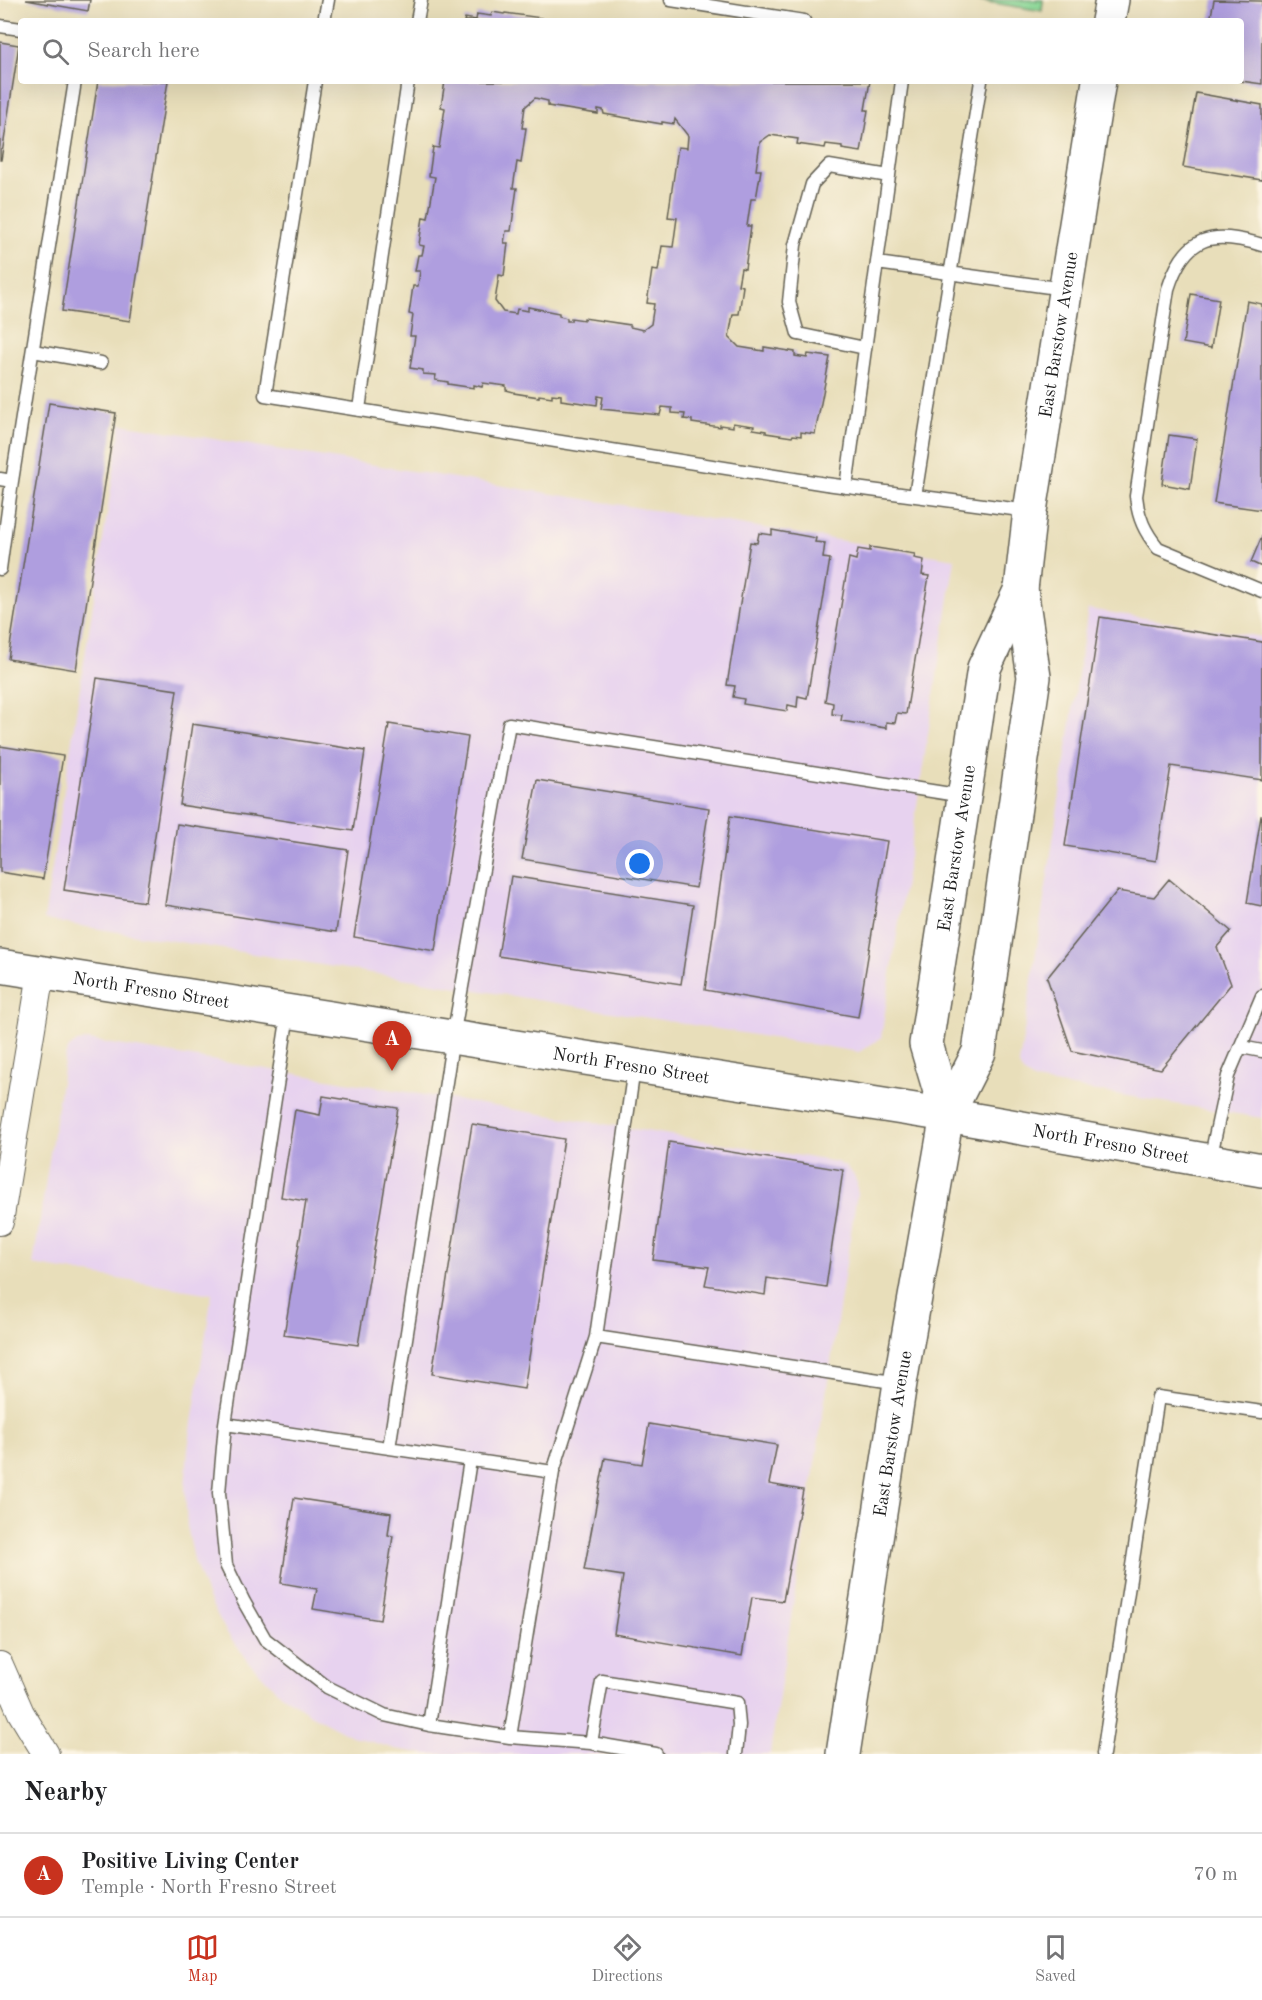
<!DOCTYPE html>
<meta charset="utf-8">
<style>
:root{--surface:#fff;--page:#f2f2f2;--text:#202124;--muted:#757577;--line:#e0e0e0;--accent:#c8321e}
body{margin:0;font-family:"Old Standard TT",serif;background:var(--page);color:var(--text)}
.you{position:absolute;left:640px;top:864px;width:21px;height:21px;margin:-15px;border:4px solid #fff;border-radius:50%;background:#1a73e8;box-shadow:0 0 0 9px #1a73e833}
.badge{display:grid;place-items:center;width:39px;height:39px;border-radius:50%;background:var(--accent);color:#fff;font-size:20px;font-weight:700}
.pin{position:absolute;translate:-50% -50px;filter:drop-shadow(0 2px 3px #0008)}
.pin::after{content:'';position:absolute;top:32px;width:21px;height:18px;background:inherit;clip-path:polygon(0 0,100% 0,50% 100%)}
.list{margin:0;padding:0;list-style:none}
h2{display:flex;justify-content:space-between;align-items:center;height:78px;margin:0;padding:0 24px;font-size:26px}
h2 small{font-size:20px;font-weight:400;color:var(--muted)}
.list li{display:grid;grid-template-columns:39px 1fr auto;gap:18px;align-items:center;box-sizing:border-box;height:84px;padding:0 24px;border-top:2px solid var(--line)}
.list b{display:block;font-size:22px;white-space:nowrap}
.list p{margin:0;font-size:20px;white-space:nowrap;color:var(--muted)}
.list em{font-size:20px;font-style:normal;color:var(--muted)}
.icon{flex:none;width:33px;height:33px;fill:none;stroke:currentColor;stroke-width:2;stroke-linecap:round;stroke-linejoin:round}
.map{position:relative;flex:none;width:1262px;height:1754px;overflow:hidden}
.search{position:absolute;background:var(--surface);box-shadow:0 6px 24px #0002;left:18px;right:18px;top:18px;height:66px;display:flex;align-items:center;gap:15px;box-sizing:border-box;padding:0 21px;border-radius:6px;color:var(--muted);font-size:22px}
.sheet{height:162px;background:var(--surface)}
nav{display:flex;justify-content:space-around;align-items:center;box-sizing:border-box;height:84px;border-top:2px solid var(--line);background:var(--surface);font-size:16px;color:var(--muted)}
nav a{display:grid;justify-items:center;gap:3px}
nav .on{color:var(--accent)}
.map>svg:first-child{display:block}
.built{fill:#e7d2ef}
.green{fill:#88d694;stroke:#527958;stroke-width:1.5}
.building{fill:#af9edf;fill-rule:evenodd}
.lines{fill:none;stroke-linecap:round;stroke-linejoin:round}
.lane-casing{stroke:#636053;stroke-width:15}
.street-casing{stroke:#636053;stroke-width:28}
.secondary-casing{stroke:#636053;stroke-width:36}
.lane{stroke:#fff;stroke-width:12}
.street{stroke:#fff;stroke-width:26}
.secondary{stroke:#fff;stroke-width:33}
.labels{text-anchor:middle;stroke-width:6;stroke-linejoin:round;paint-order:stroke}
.street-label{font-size:18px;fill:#1c1c1c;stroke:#fcf5e5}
</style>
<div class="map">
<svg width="1262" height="1754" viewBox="0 0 1262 1754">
<rect width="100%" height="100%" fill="#fcf5e5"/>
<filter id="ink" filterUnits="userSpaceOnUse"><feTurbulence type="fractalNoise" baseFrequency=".0167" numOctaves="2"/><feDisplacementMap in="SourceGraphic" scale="12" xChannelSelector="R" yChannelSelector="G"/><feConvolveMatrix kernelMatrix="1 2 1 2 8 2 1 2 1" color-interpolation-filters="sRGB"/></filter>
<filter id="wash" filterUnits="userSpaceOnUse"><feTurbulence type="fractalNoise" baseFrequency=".008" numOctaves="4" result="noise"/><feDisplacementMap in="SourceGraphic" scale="24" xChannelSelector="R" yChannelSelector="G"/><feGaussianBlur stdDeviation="1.35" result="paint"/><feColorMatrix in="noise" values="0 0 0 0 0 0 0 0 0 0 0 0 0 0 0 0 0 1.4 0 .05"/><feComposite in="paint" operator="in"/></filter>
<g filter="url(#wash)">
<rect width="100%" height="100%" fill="#e8deba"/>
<path class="built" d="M121,424L955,559L881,1038L859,1052L44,920Z
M1088,609L1262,637V1118L1035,1081L1023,1073L1019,1065Z
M88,1040L837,1162L846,1167L853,1174L857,1183V1193L770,1754H426L396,1749L352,1736L310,1714L278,1692L249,1662L227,1633L208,1598L195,1564L187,1526L185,1489L188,1449L212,1294L33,1265L65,1056L69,1048L77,1042Z"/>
<path class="green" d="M976,0H1043L1042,11Z"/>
<g id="blocks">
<path class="building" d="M26,0H90L88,11Z
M1214,0L1262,1V84L1241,81V21H1210Z
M492,12L504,14L505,13L542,18L541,21H464L465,18L476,20L477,14L491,16Z
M0,42L19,45L1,160H0Z
M98,81H168L130,321L62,311Z
M445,81H870L865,110H868L861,152L842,149V146L826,144L825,148L797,144L798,139L770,135L760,142L756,170H761L756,199H751L747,226H751L745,269L741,268L738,285L743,286L739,314H733L729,337L739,347L764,351V347L795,352V356L807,358L808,354L830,357L815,434L801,432V436L793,435L792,437L766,433V431L753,429L754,426L733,423V427L720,425V427L692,423V420L684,419L685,414L672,413V408L662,407L660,415L601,409L603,397L598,396L597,405L561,400V395L552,394V397L539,395V397L514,393V392L506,390V386L483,383L482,387L474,385V388L448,384V382L435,380L436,375L423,374V370L410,368L415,336H410L413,315L409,314L413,286H418L420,271H415L418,255H422L424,246L419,245L423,217L428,218L435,177L429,176L433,147L439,148L445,108L441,107ZM535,98L548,101V106L598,114V109L603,110L604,114L662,124V122L674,124L675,119L688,136L687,148L678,147L668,217L677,218L673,247L662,246L658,271L652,270L647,303L654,304L651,324L643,330L630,327V325L584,318V320L571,318V321H567V318L559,316V313L528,307V311L517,309L516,314L503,312L495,301L499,275L504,276L508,243H504L506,231H511L517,188H513L517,162L521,163L526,128H522L525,107Z
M1196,93L1262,105V180L1183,167Z
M1191,294L1219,299L1211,348L1183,343Z
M1247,301L1262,304V510L1214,503Z
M49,403L116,413L76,670L8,659Z
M1169,435L1197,439L1190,489L1162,484Z
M772,530L816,538L815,542L825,543L823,558L830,559L807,698L798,696L797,707L788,705L787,711L743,704L744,699L733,697L735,686L727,685L750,542L757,543L759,533L772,535Z
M1262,536V567L1251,562Z
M870,547L915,554L914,558L924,560L922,575L929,576L906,714L897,713L895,723L886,722V728L841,721L842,715L832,714L833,703L825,701L849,558L856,560L858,549L870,551Z
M1100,617L1262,642V780L1171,766L1156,861L1065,846Z
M97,678L177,690L145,902L64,890Z
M192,724L365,751L353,831L180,805Z
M389,724L468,737L435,951L354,937Z
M0,746L63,756L43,879L0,872Z
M537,780L709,808L696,888L522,859Z
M730,816L887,841L858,1017L705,990Z
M1261,816H1262V906L1247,903Z
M177,824L348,850L336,932L165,905Z
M511,876L693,905L681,984L498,956Z
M1169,879L1231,931L1217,947L1231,984L1161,1069L1072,1051L1047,978L1117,891L1154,897Z
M323,1096L398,1108L358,1345L284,1335L306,1201L281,1197L295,1110L320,1115Z
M472,1124L564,1139L524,1389L432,1374Z
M669,1142L843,1170L826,1287L767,1278L765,1295L705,1285L709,1267L653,1260Z
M649,1424L777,1445L769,1484L803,1490L783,1601L752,1597L742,1656L614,1634L623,1576L584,1570L605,1458L642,1464Z
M294,1498L391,1513L388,1535L393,1536L380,1620L313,1609L317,1589L281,1583Z"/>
</g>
</g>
<g filter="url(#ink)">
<use href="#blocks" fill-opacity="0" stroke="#636053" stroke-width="1.5"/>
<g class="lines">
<defs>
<path id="lane" d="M671,0L804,21
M324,21L328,0
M417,21L421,0
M0,26L21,29
M315,81L265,395L826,484L1028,511
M1262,245C1212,230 1185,235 1168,289L1136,496C1138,518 1145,532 1158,548L1262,591
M877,263L1064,289
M865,348L798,334L789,302L795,245L812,184L829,166L889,176
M33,351L101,363
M359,409L408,81
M0,479L12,481L75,81
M846,487L902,81
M915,496L981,81
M0,569L12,481
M1241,1047L1262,1051
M1210,1160L1228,1076L1262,996
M596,1337L899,1383
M225,1424L553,1472L510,1737L429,1725L384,1715L327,1687L265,1639L244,1602L226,1565L219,1493L225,1424L288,1014
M389,1448L453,1037L509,724L963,796
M553,1472L596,1337L634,1068
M429,1725L470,1460
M510,1737L591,1743L656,1754
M591,1743L602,1681L737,1703L739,1725L736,1754
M1103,1754L1158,1397L1262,1412"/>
<path id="street" d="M0,1222L41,973
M0,1665L21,1713L46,1754"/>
<g id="secondary">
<path d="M1108,21L1112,0"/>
<path id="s1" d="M0,966L947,1115L1262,1170"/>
<path id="s2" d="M947,1115L926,1044L984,668L1021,589"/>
<path id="s3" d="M843,1754L900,1383L947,1115L979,1052L1034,677L1021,589L1030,511L1099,81"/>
</g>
</defs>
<use href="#lane" class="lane-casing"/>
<use href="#street" class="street-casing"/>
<use href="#secondary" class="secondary-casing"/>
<use href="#lane" class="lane"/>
<use href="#street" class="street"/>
<use href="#secondary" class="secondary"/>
</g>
</g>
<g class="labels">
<g class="street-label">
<text dy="6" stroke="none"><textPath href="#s3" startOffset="1443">East Barstow Avenue</textPath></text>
<text dy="6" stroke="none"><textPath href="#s2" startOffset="272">East Barstow Avenue</textPath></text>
<text dy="6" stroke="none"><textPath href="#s1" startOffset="153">North Fresno Street</textPath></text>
<text dy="6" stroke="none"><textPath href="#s1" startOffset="639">North Fresno Street</textPath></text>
<text dy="6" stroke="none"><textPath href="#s1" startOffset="1125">North Fresno Street</textPath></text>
<text dy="6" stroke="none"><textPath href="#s3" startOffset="324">East Barstow Avenue</textPath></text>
</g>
</g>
</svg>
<div class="you"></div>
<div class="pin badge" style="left:392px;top:1071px">A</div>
<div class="search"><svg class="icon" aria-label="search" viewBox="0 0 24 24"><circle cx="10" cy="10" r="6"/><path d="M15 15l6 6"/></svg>Search here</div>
</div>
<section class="sheet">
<h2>Nearby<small></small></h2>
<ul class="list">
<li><span class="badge">A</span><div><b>Positive Living Center</b><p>Temple · North Fresno Street</p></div><em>70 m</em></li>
</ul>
</section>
<nav>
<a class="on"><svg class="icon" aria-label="map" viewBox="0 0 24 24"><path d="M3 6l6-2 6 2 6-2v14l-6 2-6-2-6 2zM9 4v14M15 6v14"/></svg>Map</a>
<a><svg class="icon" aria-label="directions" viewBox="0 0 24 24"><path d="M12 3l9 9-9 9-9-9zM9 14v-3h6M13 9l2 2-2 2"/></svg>Directions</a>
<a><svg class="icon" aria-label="saved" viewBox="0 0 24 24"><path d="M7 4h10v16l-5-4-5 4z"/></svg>Saved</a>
</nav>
